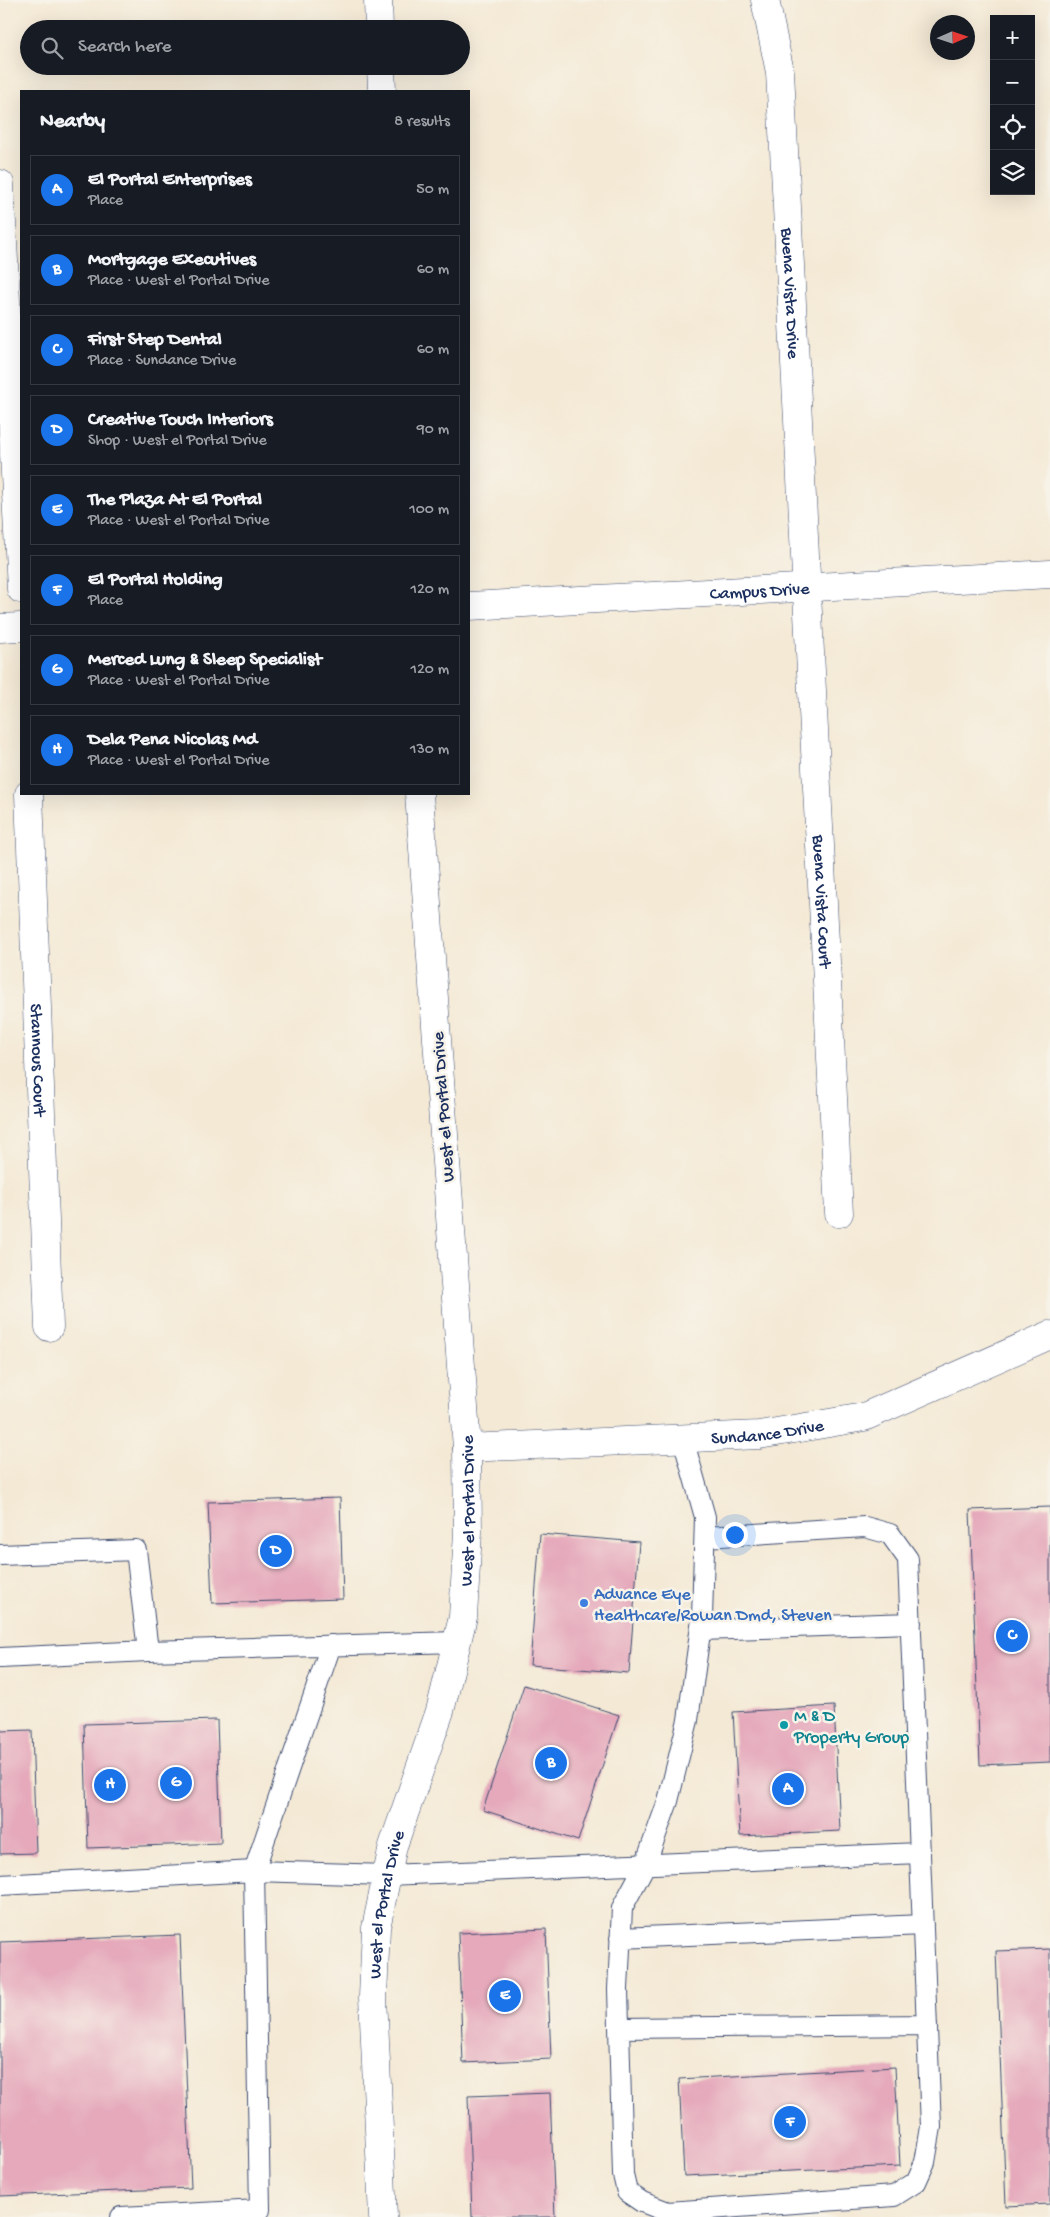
<!DOCTYPE html>
<meta charset="utf-8">
<style>
:root{--surface:#171b24;--page:#242831;--text:#f1f3f6;--muted:#9ea1a6;--line:#363941;--accent:#1a73e8}
body{margin:0;font-family:"Gochi Hand",sans-serif;background:var(--page);color:var(--text)}
.controls{position:absolute;right:15px;top:15px;display:grid;overflow:hidden;border-radius:0px;box-shadow:0 5px 20px #0002}
.controls button{width:45px;height:45px;display:grid;place-items:center;padding:0;border:0;border-bottom:1px solid var(--line);background:var(--surface);color:var(--text);font:25px sans-serif}
.compass{position:absolute;left:930px;top:15px;width:45px;height:45px;border-radius:50%;background:var(--surface);box-shadow:0 5px 20px #0002;rotate:87deg}
.you{position:absolute;left:734px;top:1534px;width:18px;height:18px;margin:-12px;border:4px solid #fff;border-radius:50%;background:#1a73e8;box-shadow:0 0 0 8px #1a73e833}
.badge{display:grid;place-items:center;width:32px;height:32px;border-radius:50%;background:var(--accent);color:#fff;font-size:16px;font-weight:700}
.pin{position:absolute;translate:-50% -50%;border:2px solid #fff;box-shadow:0 1px 5px #0006}
.list{margin:0;padding:0;list-style:none}
h2{display:flex;justify-content:space-between;align-items:center;height:65px;margin:0;padding:0 20px;font-size:21px}
h2 small{font-size:16px;font-weight:400;color:var(--muted)}
.list li{display:grid;grid-template-columns:32px 1fr auto;gap:15px;align-items:center;box-sizing:border-box;height:70px;margin:0 10px 10px;padding:0 10px;border:1px solid var(--line);border-radius:0px}
.list b{display:block;font-size:19px;white-space:nowrap}
.list p{margin:0;font-size:16px;white-space:nowrap;color:var(--muted)}
.list em{font-size:16px;font-style:normal;color:var(--muted)}
.icon{flex:none;width:28px;height:28px;fill:none;stroke:currentColor;stroke-width:2;stroke-linecap:round;stroke-linejoin:round}
.map{position:relative;flex:none;width:1050px;height:2217px;overflow:hidden}
.search{position:absolute;background:var(--surface);box-shadow:0 5px 20px #0002;left:20px;top:20px;width:450px;height:55px;display:flex;align-items:center;gap:12px;box-sizing:border-box;padding:0 18px;border-radius:28px;color:var(--muted);font-size:19px}
.panel{position:absolute;background:var(--surface);box-shadow:0 5px 20px #0002;left:20px;top:90px;width:450px;height:705px;border-radius:0px}
.map>svg:first-child{display:block}
.building{fill:#e5a9bb}
.lines{fill:none;stroke-linecap:round;stroke-linejoin:round}
.service-casing{stroke:#3c4b70;stroke-width:22}
.minor-casing{stroke:#3c4b70;stroke-width:29}
.service{stroke:#fff;stroke-width:20}
.minor{stroke:#fff;stroke-width:28}
.shop-dot{fill:#3f7fe0;stroke:#f7f3e8;stroke-width:2}
.culture-dot{fill:#0f9aa8;stroke:#f7f3e8;stroke-width:2}
.labels{text-anchor:middle;stroke-width:5;stroke-linejoin:round;paint-order:stroke}
.street-label{font-size:18px;fill:#1b2f5e;stroke:#f7f3e8}
.shop-label{font-size:18px;fill:#366cbe;stroke:#f7f3e8;text-anchor:start}
.culture-label{font-size:18px;fill:#0d838f;stroke:#f7f3e8;text-anchor:start}
</style>
<div class="map">
<svg width="1050" height="2217" viewBox="0 0 1050 2217">
<rect width="100%" height="100%" fill="#f7f3e8"/>
<filter id="ink" filterUnits="userSpaceOnUse"><feTurbulence type="fractalNoise" baseFrequency=".02" numOctaves="2"/><feDisplacementMap in="SourceGraphic" scale="10" xChannelSelector="R" yChannelSelector="G"/><feConvolveMatrix kernelMatrix="1 2 1 2 8 2 1 2 1" color-interpolation-filters="sRGB"/></filter>
<filter id="wash" filterUnits="userSpaceOnUse"><feTurbulence type="fractalNoise" baseFrequency=".0096" numOctaves="4" result="noise"/><feDisplacementMap in="SourceGraphic" scale="20" xChannelSelector="R" yChannelSelector="G"/><feGaussianBlur stdDeviation="1.12" result="paint"/><feColorMatrix in="noise" values="0 0 0 0 0 0 0 0 0 0 0 0 0 0 0 0 0 1.4 0 .05"/><feComposite in="paint" operator="in"/></filter>
<g filter="url(#wash)">
<rect width="100%" height="100%" fill="#f4e9d5"/>
<g id="blocks">
<path class="building" d="M340,1498L343,1599L212,1603L208,1502Z
M1050,1507V1762L980,1765L970,1510Z
M540,1534L639,1542L629,1673L530,1665Z
M524,1685L619,1715L578,1841L483,1810Z
M834,1706L840,1831L740,1836L733,1712Z
M217,1720L221,1843L88,1848L84,1724Z
M32,1730L36,1853L0,1854V1731Z
M546,1929L551,2059L463,2063L458,1933Z
M180,1935L191,2188L0,2196V1942Z
M1050,1949V2204L1006,2206L996,1951Z
M895,2067L900,2166L684,2176L679,2079Z
M550,2093L555,2217H472L468,2096Z"/>
</g>
</g>
<g filter="url(#ink)">
<use href="#blocks" fill-opacity="0" stroke="#3c4b70" stroke-width="1"/>
<g class="lines">
<defs>
<path id="service" d="M683,1439L705,1517L702,1618L688,1720L668,1801L645,1865L622,1908L618,1989L623,2175L627,2192L642,2202L668,2212L894,2196L916,2182L925,2162L931,2127L908,1559L890,1534L865,1527L705,1537
M0,1555L136,1550L148,1651L457,1642
M701,1630L911,1623
M331,1645L254,1871L387,1875L920,1853
M0,1658L148,1651
M0,1885L254,1871L260,2210L121,2217
M620,1938L923,1925
M619,2028L927,2025"/>
<g id="minor">
<path d="M378,0L379,29"/>
<path id="s1" d="M765,0L780,72L839,1213"/>
<path d="M381,66L382,91"/>
<path d="M0,184L21,589"/>
<path id="s2" d="M469,606L1050,574"/>
<path d="M0,628L21,627"/>
<path id="s3" d="M29,794L49,1327"/>
<path id="s4" d="M467,1448L759,1435L864,1417L1050,1335"/>
<path id="s5" d="M383,2217L373,1997L376,1928L393,1846L440,1711L463,1617L468,1532L467,1448L419,794"/>
</g>
</defs>
<use href="#service" class="service-casing"/>
<use href="#minor" class="minor-casing"/>
<use href="#service" class="service"/>
<use href="#minor" class="minor"/>
</g>
</g>
<circle class="shop-dot" cx="584" cy="1603" r="5"/>
<circle class="culture-dot" cx="784" cy="1725" r="5"/>
<g class="labels">
<g class="street-label">
<text dy="6" stroke="none"><textPath href="#s1" startOffset="295">Buena Vista Drive</textPath></text>
<text dy="6" stroke="none"><textPath href="#s2" startOffset="291">Campus Drive</textPath></text>
<text dy="6" stroke="none"><textPath href="#s1" startOffset="904">Buena Vista Court</textPath></text>
<text dy="6" stroke="none"><textPath href="#s3" startOffset="266">Stannous Court</textPath></text>
<text transform="translate(442 1107) rotate(-94)" y="6">West el Portal Drive</text>
<text dy="6" stroke="none"><textPath href="#s4" startOffset="301">Sundance Drive</textPath></text>
<text dy="6" stroke="none"><textPath href="#s5" startOffset="719">West el Portal Drive</textPath></text>
<text dy="6" stroke="none"><textPath href="#s5" startOffset="314">West el Portal Drive</textPath></text>
</g>
<g class="shop-label">
<text x="594" y="1599">Advance Eye<tspan x="594" dy="21">Healthcare/Rowan Dmd, Steven</tspan></text>
</g>
<g class="culture-label">
<text x="794" y="1721">M &amp; D<tspan x="794" dy="21">Property Group</tspan></text>
</g>
</g>
</svg>
<div class="controls">
<button>+</button>
<button>−</button>
<button><svg class="icon" aria-label="locate" viewBox="0 0 24 24"><circle cx="12" cy="12" r="6"/><path d="M12 2v4M12 18v4M2 12h4M18 12h4"/></svg></button>
<button><svg class="icon" aria-label="layers" viewBox="0 0 24 24"><path d="M12 4l9 5-9 5-9-5zM3 14l9 5 9-5"/></svg></button>
</div>
<svg class="compass" viewBox="-18 -18 36 36"><path d="M0-13l5 13h-10z" fill="#e53935"/><path d="M0 13l5-13h-10z" fill="#9ea1a6"/></svg>
<div class="you"></div>
<div class="pin badge" style="left:788px;top:1789px">A</div>
<div class="pin badge" style="left:551px;top:1763px">B</div>
<div class="pin badge" style="left:1012px;top:1636px">C</div>
<div class="pin badge" style="left:276px;top:1551px">D</div>
<div class="pin badge" style="left:505px;top:1996px">E</div>
<div class="pin badge" style="left:790px;top:2122px">F</div>
<div class="pin badge" style="left:176px;top:1783px">G</div>
<div class="pin badge" style="left:110px;top:1785px">H</div>
<div class="search"><svg class="icon" aria-label="search" viewBox="0 0 24 24"><circle cx="10" cy="10" r="6"/><path d="M15 15l6 6"/></svg>Search here</div>
<section class="panel">
<h2>Nearby<small>8 results</small></h2>
<ul class="list">
<li><span class="badge">A</span><div><b>El Portal Enterprises</b><p>Place</p></div><em>50 m</em></li>
<li><span class="badge">B</span><div><b>Mortgage Executives</b><p>Place · West el Portal Drive</p></div><em>60 m</em></li>
<li><span class="badge">C</span><div><b>First Step Dental</b><p>Place · Sundance Drive</p></div><em>60 m</em></li>
<li><span class="badge">D</span><div><b>Creative Touch Interiors</b><p>Shop · West el Portal Drive</p></div><em>90 m</em></li>
<li><span class="badge">E</span><div><b>The Plaza At El Portal</b><p>Place · West el Portal Drive</p></div><em>100 m</em></li>
<li><span class="badge">F</span><div><b>El Portal Holding</b><p>Place</p></div><em>120 m</em></li>
<li><span class="badge">G</span><div><b>Merced Lung &amp; Sleep Specialist</b><p>Place · West el Portal Drive</p></div><em>120 m</em></li>
<li><span class="badge">H</span><div><b>Dela Pena Nicolas Md</b><p>Place · West el Portal Drive</p></div><em>130 m</em></li>
</ul>
</section>
</div>
